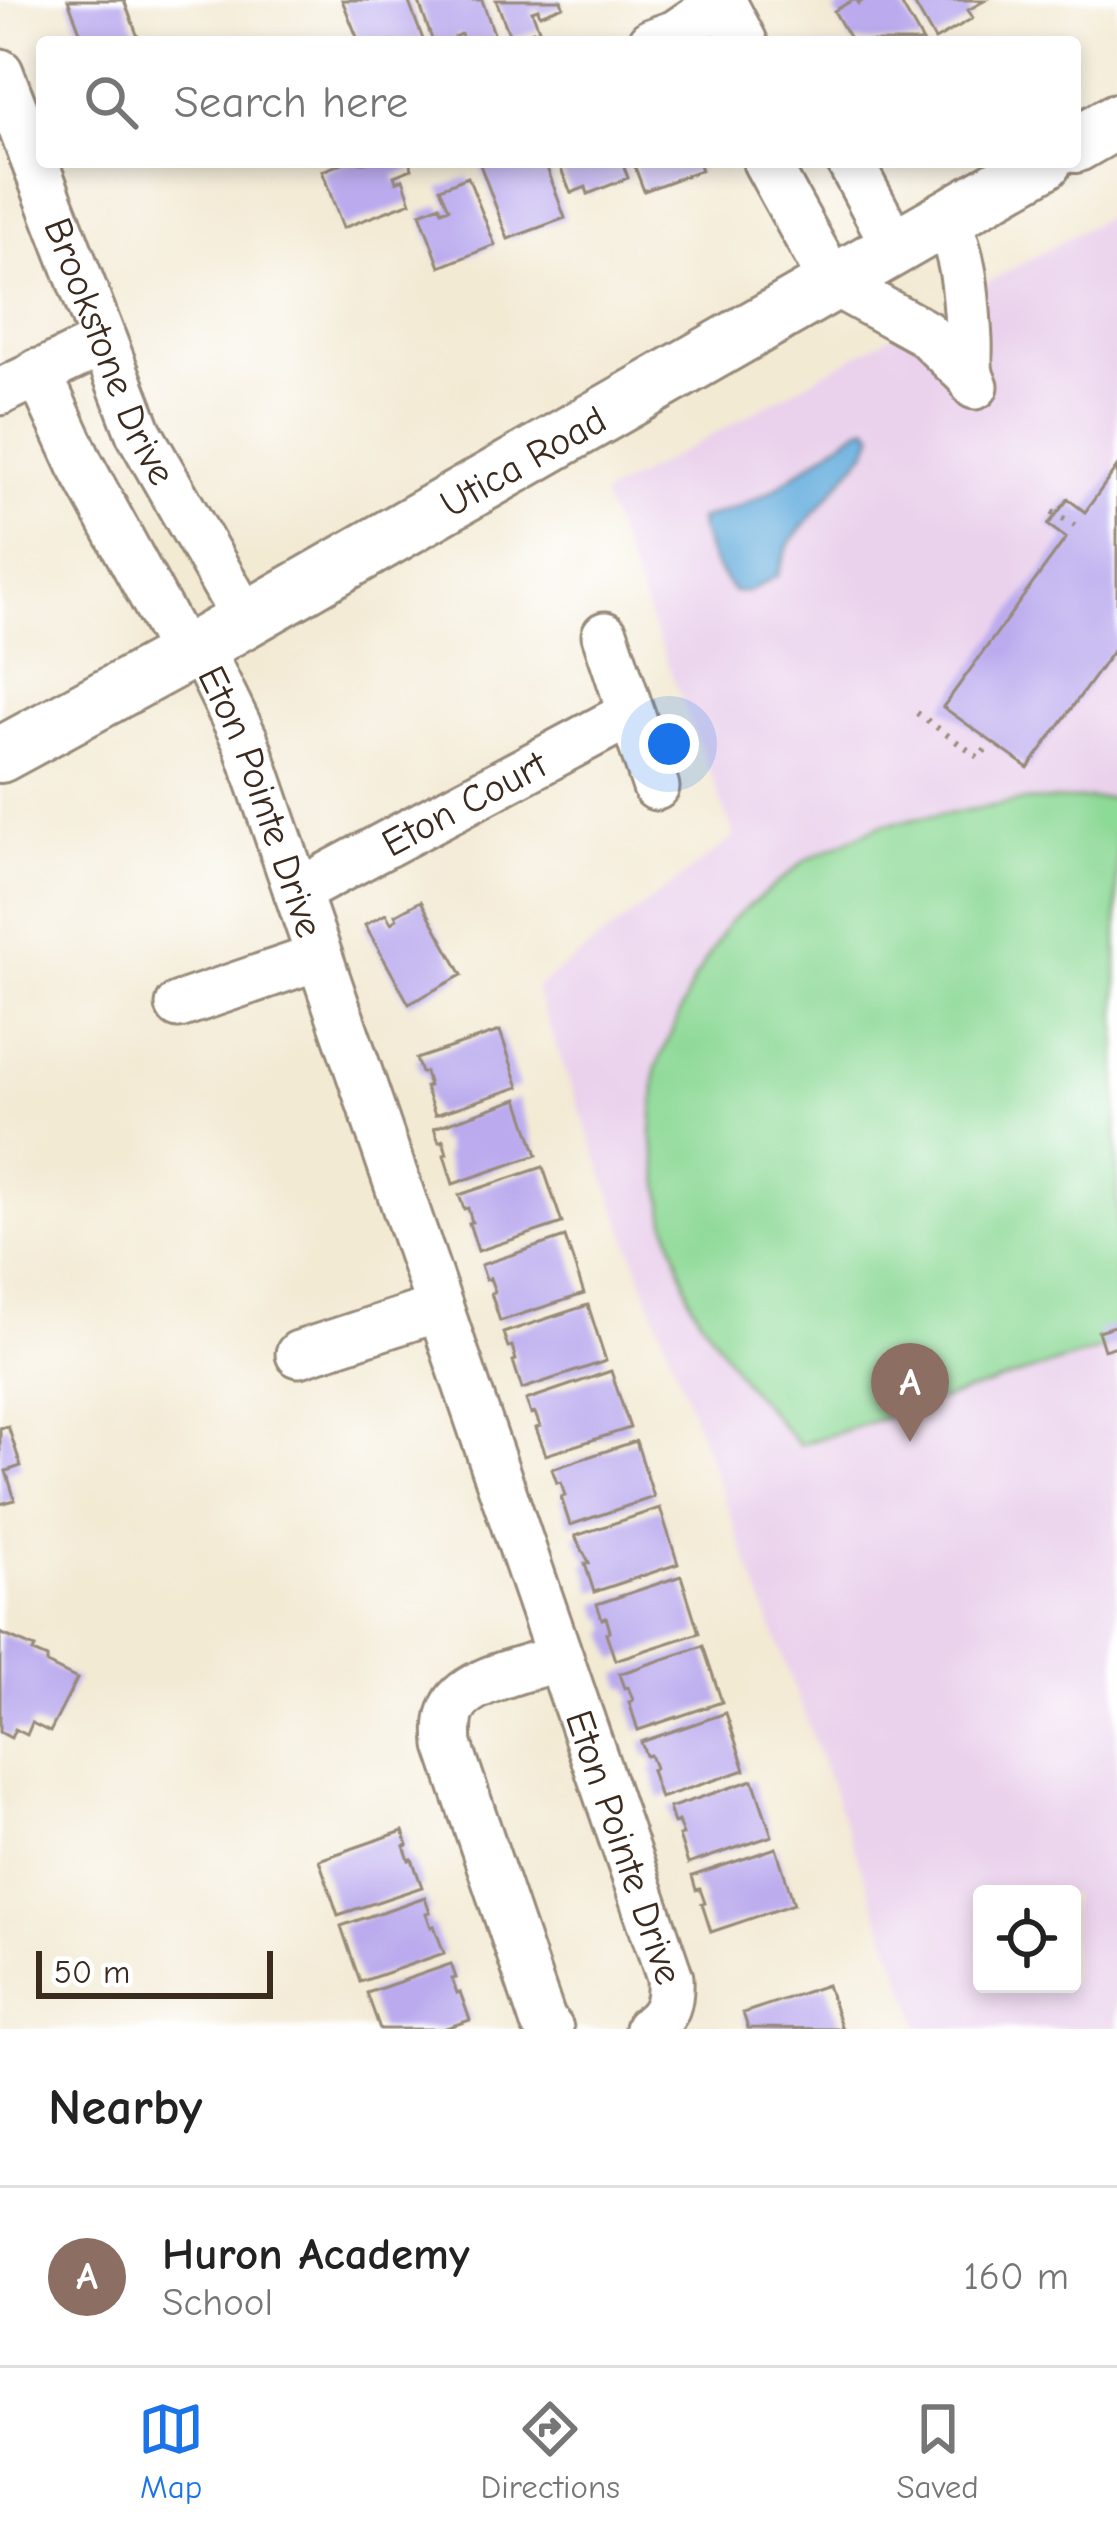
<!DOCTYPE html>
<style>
:root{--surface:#fff;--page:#f2f2f2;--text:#222;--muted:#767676;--line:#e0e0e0;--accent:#1a73e8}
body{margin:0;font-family:"Comic Neue",sans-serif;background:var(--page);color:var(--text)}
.controls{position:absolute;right:36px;bottom:36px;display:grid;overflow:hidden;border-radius:12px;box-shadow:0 6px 18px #0003}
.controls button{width:108px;height:108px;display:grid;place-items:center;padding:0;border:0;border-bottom:3px solid var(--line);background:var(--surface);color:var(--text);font:60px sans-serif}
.scale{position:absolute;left:36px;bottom:30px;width:237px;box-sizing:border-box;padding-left:12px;border:6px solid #3b2a1e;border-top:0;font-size:33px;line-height:42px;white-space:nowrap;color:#3b2a1e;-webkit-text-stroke:9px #fff;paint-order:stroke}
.you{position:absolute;left:669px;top:744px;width:42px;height:42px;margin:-30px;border:9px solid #fff;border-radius:50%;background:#1a73e8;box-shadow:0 0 0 18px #1a73e833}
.badge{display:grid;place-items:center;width:78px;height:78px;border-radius:50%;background:var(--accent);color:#fff;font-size:39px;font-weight:700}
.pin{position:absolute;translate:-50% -99px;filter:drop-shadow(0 3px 6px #0008)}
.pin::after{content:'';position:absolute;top:63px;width:42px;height:36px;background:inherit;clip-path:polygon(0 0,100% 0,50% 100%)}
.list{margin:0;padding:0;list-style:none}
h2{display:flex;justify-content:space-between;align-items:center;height:156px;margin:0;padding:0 48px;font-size:51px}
h2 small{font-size:39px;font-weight:400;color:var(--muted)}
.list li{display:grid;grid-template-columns:78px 1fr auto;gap:36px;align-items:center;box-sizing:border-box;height:180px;padding:0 48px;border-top:3px solid var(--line)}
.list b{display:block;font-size:45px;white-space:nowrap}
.list p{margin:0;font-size:39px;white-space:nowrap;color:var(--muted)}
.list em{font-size:39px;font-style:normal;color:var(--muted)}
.icon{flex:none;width:66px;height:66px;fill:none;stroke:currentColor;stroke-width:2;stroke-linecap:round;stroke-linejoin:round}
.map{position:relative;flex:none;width:1117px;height:2029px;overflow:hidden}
.search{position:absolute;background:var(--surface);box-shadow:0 6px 18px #0003;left:36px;right:36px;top:36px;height:132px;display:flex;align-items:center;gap:30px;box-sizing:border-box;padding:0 42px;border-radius:12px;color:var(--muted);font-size:45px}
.sheet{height:336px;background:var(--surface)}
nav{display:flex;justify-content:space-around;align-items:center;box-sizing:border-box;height:168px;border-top:3px solid var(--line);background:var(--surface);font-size:33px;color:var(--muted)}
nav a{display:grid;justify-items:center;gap:6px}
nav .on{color:var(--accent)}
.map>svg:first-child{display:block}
.built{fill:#ead1ec;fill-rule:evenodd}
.green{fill:#8dd996;stroke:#64825a;stroke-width:3}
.water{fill:#67afde;stroke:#516c7e;stroke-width:3}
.building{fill:#bbabee}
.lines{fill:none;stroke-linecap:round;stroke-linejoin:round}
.minor-casing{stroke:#978a79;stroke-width:51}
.major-casing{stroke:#978a79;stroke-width:60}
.path{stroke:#978a79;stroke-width:6;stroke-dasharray:3 9;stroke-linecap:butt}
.minor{stroke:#fff;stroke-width:45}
.major{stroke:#fff;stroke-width:54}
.labels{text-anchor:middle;stroke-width:12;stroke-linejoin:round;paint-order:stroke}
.street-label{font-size:39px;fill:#3b2a1e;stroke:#fff}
</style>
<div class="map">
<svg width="1117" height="2029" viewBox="0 0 1117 2029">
<rect width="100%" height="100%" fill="#fff"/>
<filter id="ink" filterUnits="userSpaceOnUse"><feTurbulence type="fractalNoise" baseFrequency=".00833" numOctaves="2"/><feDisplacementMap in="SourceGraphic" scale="24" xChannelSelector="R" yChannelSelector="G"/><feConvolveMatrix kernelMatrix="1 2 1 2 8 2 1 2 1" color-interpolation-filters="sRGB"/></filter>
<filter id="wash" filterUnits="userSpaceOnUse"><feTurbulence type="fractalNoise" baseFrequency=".004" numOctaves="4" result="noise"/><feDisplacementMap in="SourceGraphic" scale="48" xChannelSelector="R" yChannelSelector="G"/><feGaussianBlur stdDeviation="2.7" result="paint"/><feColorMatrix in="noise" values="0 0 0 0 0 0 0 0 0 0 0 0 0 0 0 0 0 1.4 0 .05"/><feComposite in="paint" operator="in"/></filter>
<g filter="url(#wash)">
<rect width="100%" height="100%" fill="#f3ead4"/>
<path class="built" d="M1117,211V2029H921L535,989L735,837L602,496ZM982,1894H1072V1984H982Z"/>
<path class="green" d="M1117,798V1344L799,1445L743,1381L692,1305L666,1221L652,1135L656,1068L694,980L729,922L806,860L881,825L1023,801Z"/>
<path class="water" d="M868,426L874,434L867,450L788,545L777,576L748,592H734C717,572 703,545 699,520L739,507L773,490L859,429Z"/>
<g id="blocks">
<path class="building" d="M68,0H124L139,40L84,42Z
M342,0H408L424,42H359Z
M418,0H482L497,42H464L461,34L455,37L457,42H433Z
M496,0H561L563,6L540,15L538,9L532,11L539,29L511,39Z
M853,0H857L859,4L863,0H899L923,42H852L834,11Z
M912,0H986L968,10L973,18L935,40Z
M345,162H409L412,169L394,176L396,182L403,179L411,202L343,228L322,171Z
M479,162H512L514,166L519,164L518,162H545L565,218L508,239Z
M558,162H622L628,178L588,194L586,187L571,193Z
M633,162H698L701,170L644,191Z
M468,177L495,245L440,267L420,213L440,205L442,211L449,208L440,188Z
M1117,467V655L1113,651L1028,768L943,707L1066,538L1048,525L1068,499L1085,512Z
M421,901L462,975L409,1004L365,925L386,914L391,923L397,919L395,915Z
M500,1031L519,1087L435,1115L425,1087L429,1086L425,1072L421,1073L416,1059Z
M518,1099L537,1155L453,1184L444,1155L447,1154L443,1140L439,1142L434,1128Z
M543,1167L562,1223L478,1251L469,1223L472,1222L468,1208L464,1209L459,1195Z
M565,1237L584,1294L500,1321L491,1293L495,1292L490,1278L486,1280L481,1265Z
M588,1305L606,1361L522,1389L513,1361L516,1360L512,1346L508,1347L503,1333Z
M1117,1325V1346L1104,1350L1098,1331Z
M611,1371L630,1428L546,1455L536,1428L540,1426L535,1413L531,1414L526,1400Z
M8,1426L21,1466L6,1471L15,1500L0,1504V1428Z
M636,1441L654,1497L570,1525L561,1497L565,1496L561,1482L557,1483L552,1469Z
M660,1508L678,1564L594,1592L585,1564L589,1563L575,1536Z
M681,1576L699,1633L615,1660L606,1633L610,1631L606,1617L602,1619L597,1604Z
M0,1633L35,1648L33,1652L47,1658V1664L77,1679L50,1732L32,1723L27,1735L15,1729L11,1738L0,1732Z
M703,1646L722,1702L638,1730L629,1702L633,1700L628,1687L624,1688L619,1674Z
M726,1713L745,1770L660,1798L651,1770L655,1768L650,1755L646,1756L641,1742Z
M753,1780L772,1836L688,1864L679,1836L683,1835L678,1821L674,1823L669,1808Z
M403,1831L408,1845L404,1846L409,1860L412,1859L422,1887L338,1915L319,1860Z
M776,1848L794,1904L711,1932L702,1904L705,1903L700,1889L696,1890L692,1876Z
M425,1897L430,1912L426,1913L431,1927L434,1926L444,1953L360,1982L341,1926Z
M451,1964L456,1978L452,1979L457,1993L460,1992L470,2020L443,2029H380L367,1993Z
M827,1985L842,2029L748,2028L743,2013Z"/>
</g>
</g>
<g filter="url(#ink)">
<use href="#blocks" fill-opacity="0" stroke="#978a79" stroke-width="3"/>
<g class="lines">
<defs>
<g id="minor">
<path d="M722,0L744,42"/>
<path d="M651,42L676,33L724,0"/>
<path id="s1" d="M0,72L139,433L245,619"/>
<path d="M766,162L832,282L925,333L968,375"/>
<path d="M850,162L895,247"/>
<path d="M946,218C965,259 966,295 969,340C970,357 966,371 975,386"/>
<path d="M38,372L80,464L184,655"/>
<path d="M0,392L102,343"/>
<path d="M605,635L656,787"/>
<path id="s2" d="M199,646L245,740L670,1978C671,2001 668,2016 648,2029"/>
<path id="s3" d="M297,892L615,722L632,716"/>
<path d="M179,1005L319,957"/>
<path d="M299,1354L440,1308"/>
<path d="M550,2029L543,2021L449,1745C448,1732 447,1718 454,1706C468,1679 532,1667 560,1658"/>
</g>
<g id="major">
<path d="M1075,145L1117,121"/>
<path id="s4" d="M0,755L184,655L1044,162"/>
</g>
</defs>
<use href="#minor" class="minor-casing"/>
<use href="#major" class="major-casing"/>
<path class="path" d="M1052,512L1075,525
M917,713L979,758L991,742"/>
<use href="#minor" class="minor"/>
<use href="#major" class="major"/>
</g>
</g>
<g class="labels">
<g class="street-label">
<text dy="14" stroke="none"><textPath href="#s1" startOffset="300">Brookstone Drive</textPath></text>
<text dy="14" stroke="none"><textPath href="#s4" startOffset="600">Utica Road</textPath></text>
<text dy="14" stroke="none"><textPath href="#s2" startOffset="168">Eton Pointe Drive</textPath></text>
<text dy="14" stroke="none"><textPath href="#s3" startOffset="189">Eton Court</textPath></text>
<text dy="14" stroke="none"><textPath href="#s2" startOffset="1275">Eton Pointe Drive</textPath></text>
</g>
</g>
</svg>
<div class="controls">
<button><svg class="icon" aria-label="locate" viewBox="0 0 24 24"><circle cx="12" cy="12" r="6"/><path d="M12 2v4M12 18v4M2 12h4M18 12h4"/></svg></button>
</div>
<div class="scale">50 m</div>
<div class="you"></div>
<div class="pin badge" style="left:910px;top:1442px;background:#8d6e63">A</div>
<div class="search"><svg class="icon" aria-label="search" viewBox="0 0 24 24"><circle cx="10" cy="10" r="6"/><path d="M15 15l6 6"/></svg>Search here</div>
</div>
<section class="sheet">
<h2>Nearby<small></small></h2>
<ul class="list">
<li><span class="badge" style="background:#8d6e63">A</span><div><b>Huron Academy</b><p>School</p></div><em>160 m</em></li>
</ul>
</section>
<nav>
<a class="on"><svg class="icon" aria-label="map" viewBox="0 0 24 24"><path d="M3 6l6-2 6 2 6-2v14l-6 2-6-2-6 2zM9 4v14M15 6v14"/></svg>Map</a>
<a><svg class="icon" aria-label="directions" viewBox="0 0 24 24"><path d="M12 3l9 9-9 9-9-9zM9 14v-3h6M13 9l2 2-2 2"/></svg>Directions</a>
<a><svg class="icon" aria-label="saved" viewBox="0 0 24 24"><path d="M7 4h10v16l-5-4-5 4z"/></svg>Saved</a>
</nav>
